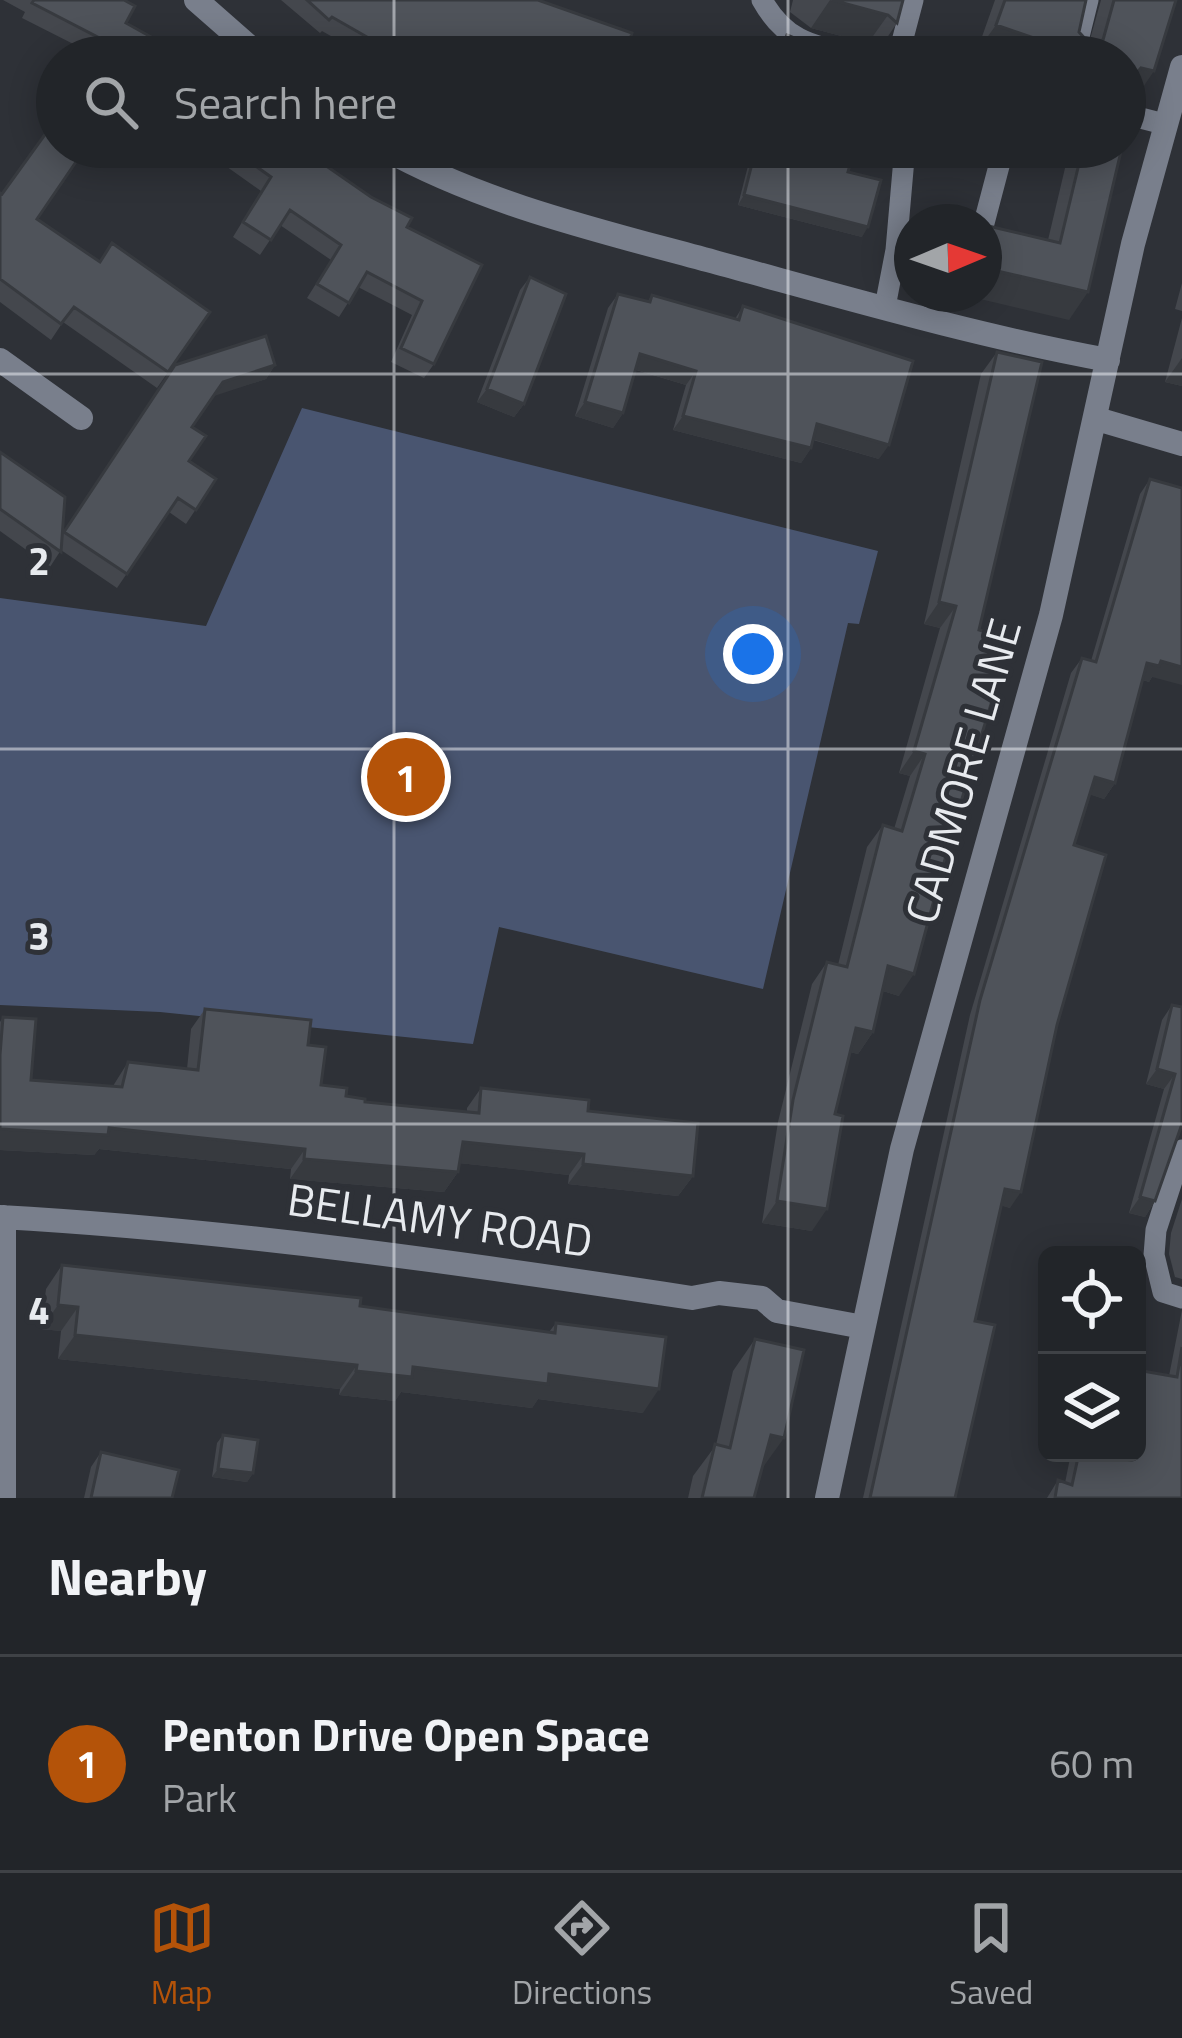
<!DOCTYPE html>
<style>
:root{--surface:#222529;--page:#2a2d31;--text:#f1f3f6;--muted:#a2a5a8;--line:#3f4246;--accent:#b45309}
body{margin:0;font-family:"Titillium Web",sans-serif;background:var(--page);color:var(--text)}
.controls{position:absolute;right:36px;bottom:36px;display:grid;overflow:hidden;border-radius:18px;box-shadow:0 6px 30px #0003}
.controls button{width:108px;height:108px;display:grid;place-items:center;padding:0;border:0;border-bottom:3px solid var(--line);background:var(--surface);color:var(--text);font:60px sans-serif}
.compass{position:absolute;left:894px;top:204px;width:108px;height:108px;border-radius:50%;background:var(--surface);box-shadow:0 6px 30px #0003;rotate:88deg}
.you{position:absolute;left:753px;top:654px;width:42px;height:42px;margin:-30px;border:9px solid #fff;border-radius:50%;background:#1a73e8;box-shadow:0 0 0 18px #1a73e833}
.badge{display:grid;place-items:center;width:78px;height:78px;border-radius:50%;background:var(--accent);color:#fff;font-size:39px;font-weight:700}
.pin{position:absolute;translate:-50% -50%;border:6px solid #fff;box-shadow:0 3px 12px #0006}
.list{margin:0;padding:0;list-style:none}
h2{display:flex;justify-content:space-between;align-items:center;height:156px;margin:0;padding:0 48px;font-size:51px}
h2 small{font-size:39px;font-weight:400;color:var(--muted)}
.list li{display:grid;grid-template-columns:78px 1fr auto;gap:36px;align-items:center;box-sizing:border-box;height:216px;padding:0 48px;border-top:3px solid var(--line)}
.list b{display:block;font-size:45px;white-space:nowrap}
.list p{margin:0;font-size:39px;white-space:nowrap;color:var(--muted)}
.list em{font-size:39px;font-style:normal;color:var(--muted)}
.icon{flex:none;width:66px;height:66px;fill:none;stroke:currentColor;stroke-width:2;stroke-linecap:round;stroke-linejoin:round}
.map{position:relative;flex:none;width:1182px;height:1498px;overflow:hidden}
.search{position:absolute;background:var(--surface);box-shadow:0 6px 30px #0003;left:36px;right:36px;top:36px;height:132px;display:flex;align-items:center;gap:30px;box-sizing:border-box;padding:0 42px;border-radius:66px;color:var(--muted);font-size:45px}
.sheet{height:372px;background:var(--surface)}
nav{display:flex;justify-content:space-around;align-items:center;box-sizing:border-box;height:168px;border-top:3px solid var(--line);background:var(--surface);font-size:33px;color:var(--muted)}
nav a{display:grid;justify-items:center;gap:6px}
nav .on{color:var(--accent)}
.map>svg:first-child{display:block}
.green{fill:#495570}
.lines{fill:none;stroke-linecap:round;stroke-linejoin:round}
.service{stroke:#797f8c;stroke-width:21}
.minor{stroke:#797f8c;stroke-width:24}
.wall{fill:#44474d}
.shaded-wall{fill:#373a3f}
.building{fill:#4f535a;stroke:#373a3f;stroke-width:3}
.grid{fill:none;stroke:#e7eaee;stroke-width:3;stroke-opacity:0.55}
.labels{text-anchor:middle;stroke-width:10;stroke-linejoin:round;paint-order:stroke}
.street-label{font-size:45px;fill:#e7eaee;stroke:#2e3137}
.grid-label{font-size:39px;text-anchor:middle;font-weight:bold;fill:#e7eaee;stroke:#2e3137;stroke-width:10;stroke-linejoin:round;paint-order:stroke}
</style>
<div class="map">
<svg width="1182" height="1498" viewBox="0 0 1182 1498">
<rect width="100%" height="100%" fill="#2e3137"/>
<path class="green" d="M302,408L878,551L859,624L848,623L763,989L499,927L473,1044L160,1012L0,1005V598L206,626Z"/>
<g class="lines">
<path class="service" d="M762,0C787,45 817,46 864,57
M898,57L913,0
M1074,57L1088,0
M1125,114L1164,124
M984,223L1004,147
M885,307L896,250L905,147
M1182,1150L1156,1230L1154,1255L1163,1292L1182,1298"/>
<path class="minor" d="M196,0L261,57
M382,147C485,205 605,232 718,263C847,298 977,336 1108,360
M0,360L81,418
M1097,419L1182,444
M0,1217C232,1230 462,1263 692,1298L719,1293L762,1298L777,1311L863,1327
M4,1498V1217
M827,1498L902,1149L1051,615L1133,244L1182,67"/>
</g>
<path class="wall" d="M3,0H124L126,23L187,57H99L22,18L25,12Z
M281,0H538L629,57H368L322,31L320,33Z
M793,0H903L897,23L878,51L868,43L811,28L790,12Z
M995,0H1086L1079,32L1089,43L1101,0H1176L1135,99L1125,57H960L967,44L978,48Z
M787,35L835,55L844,57H777L780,44Z
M199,147H299L407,227L434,364L424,378L391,362L412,315L358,287L339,317L307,298L331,260L280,225L260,255L233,237L261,191Z
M800,147H855L848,172L862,237L738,205L750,158L756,148L797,159Z
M1070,147H1122L1069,320L1048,240Z
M0,193L99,261L210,312L157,388L63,322L51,340L0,302Z
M530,277L524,404L514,417L477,402L520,290Z
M1182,283V311L1175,309Z
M618,294L648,301L652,295L735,319L743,306L879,459L813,440L811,448L801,463L673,430L686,385L636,370L623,413L613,428L575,416L608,308Z
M1182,318V386L1165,382Z
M997,352L979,630L899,996L883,991L873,1032L858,1054L850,1052L835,1114L812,1231L762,1223L778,1122L812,984L827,962L838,965L867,847L883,825L894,829L910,776L899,773L940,628L924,624L981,374Z
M175,365H275L266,379L214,395L192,427L189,461L216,479L186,524L169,512L117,588L61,550L50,567L0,531V452L62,535Z
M1150,479L1152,677L1149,682L1143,680L1115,783L1104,799L1090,794L1074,845L1057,1025L1010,1208L1001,1205L975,1321L955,1498H863L970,1015L1071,673L1082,658L1091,661L1140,494Z
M1172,1005L1180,1135L1178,1136L1155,1201L1145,1217L1129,1213L1164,1089L1146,1084L1162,1020Z
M205,1009L308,1045L321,1085L346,1096L365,1102L467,1112V1108L481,1088L588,1111L693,1176L678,1196L568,1184L569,1175L459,1163L458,1172L444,1192L290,1179L291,1169L99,1149L94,1155L0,1150V1022L3,1017L31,1080L113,1086L128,1062L187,1069L191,1029Z
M1182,1199V1279L1175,1277L1169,1254L1171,1233Z
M62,1265L549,1332L556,1323L643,1413L538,1399L532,1408L401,1392L395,1401L339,1395L340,1389L58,1359L61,1331L41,1329L46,1289Z
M1182,1310V1498H1047L1058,1480L1065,1483L1071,1453H1137L1169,1376Z
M755,1339L762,1470L754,1498H688L693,1476L716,1445L733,1371Z
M223,1435L253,1473L247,1482L212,1477L217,1443Z
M101,1452L172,1498H84L91,1467Z"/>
<path class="shaded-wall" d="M830,0L888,15L868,43L811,28Z
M996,25L1089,57H988L976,53Z
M1141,68L1154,71L1135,99L1125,97V89Z
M604,147H662L712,153L702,167L654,162Z
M744,195L868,227L862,237L738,205Z
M984,268L1088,292L1069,320L959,294H984Z
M640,354L696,371L686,385L630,368Z
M1182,358V386L1165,382Z
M275,365L266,379L214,396L223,382Z
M487,389L524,404L514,417L477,402Z
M585,402L623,413L613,428L575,416Z
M683,416L811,448L801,463L673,430Z
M817,424L889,445L879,459L808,438Z
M939,602L956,606L940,628L924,624Z
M1161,661L1182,667V685L1152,677L1149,682L1137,678L1147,663Z
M914,751L925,754L910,776L899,773Z
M1095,777L1115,783L1104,799L1084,793Z
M888,966L914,974L899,996L873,988Z
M856,1028L873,1032L858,1054L841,1050Z
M1157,1069L1175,1074L1164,1089L1146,1084Z
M109,1128L305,1149L291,1169L99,1149L94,1155L0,1150V1129Z
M463,1142L584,1154L569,1175L449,1162Z
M304,1159L458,1172L444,1192L290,1179Z
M583,1164L693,1176L678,1196L568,1184Z
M1005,1189L1021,1192L1010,1208L994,1204Z
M1140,1197L1155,1201L1145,1217L1129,1213Z
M777,1201L827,1209L812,1231L762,1223Z
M58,1305L78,1307L61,1331L41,1329Z
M75,1335L357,1365L340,1389L58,1359Z
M413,1367L549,1374L659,1389L643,1413L538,1399L532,1408L401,1392L395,1401L339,1395L356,1371Z
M771,1435L784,1438L761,1470Z
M218,1469L253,1473L247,1482L212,1477Z"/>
<path class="building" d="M34,0H124L135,6L126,23L187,57H102L109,43L32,3Z
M307,0H538L632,33L625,56L629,57H402L332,17L329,20Z
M832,0H903L897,23L888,15Z
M1005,0H1086L1079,32L1089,43L1103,40L1114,0H1176L1154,71L1141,68L1130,81L1134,97L1125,136V57H1089L996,25Z
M787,35L835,55L844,57H780Z
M967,44L1000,55L999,57H962Z
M46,133L57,140V147H66L80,156L37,219L100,262L112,243L210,312L168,372L74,307L61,324L0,279V193L2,194Z
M229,147H299L371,197L412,218L407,227L482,265L434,364L401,348L422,301L367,272L349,303L317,284L341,245L290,210L271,240L243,222L271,177Z
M662,147H713L712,153Z
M804,147H855L848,172L881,180L868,227L744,195L756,148L801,160Z
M1083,147H1122L1088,292L984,268V225L1060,243Z
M947,216L973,222H945Z
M530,277L566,294L524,404L487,389Z
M618,294L650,302L652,295L739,320L743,306L913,361L889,445L817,424L811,448L683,416L696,371L640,354L623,413L585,402Z
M266,336L275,365L223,382L192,427L206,436L189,461L216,479L196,510L178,498L127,574L64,532L175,365Z
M997,352L1042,362L979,630L1011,639L957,815L914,974L888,966L873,1032L856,1028L835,1114L843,1116L827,1209L777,1201L793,1100L827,962L847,967L883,825L902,831L925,754L914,751L956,606L939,602Z
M0,452L65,497L61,552L0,509Z
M1150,479L1182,488V667L1161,661L1159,666L1147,663L1115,783L1095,777L1074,845L1106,855L1057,1025L1021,1192L1005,1189L975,1321L995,1325L955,1498H870L980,1000L1082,658L1096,662Z
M1172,1005L1182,1007V1124L1155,1201L1140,1197L1175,1074L1157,1069Z
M205,1009L311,1020L308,1045L326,1047L321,1085L347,1088L346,1096L365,1099V1102L479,1113L481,1088L589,1100L588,1111L698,1123L693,1176L583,1164L584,1154L463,1142L458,1172L304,1159L305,1149L109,1128L108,1135L0,1129V1055L3,1017L36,1019L31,1080L122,1087L128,1062L198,1070Z
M62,1265L361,1298L360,1306L555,1333L556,1323L666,1337L659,1389L549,1374L548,1384L413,1367L412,1377L356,1371L357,1365L75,1335L78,1307L58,1305Z
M755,1339L804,1350L784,1438L771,1435L754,1498H702L715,1444L730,1448Z
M1182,1347V1498H1055L1058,1480L1072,1485L1079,1453H1137V1370L1177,1377Z
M223,1435L258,1440L253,1473L218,1469Z
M101,1452L179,1470L172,1498H91Z"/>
<path class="grid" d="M394,0V57M788,0V57M394,147V1498M788,147V1498M0,374H1182M0,749H1182M0,1124H1182"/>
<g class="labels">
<g class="street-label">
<text transform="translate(963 771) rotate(-74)" y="16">CADMORE LANE</text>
<text transform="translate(440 1220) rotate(8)" y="16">BELLAMY ROAD</text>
</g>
</g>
<g class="grid-label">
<text x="39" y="575">2</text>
<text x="39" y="950">3</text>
<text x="39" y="1324">4</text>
</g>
</svg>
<div class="controls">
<button><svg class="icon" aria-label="locate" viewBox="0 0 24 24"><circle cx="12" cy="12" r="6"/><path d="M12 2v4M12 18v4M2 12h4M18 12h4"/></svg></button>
<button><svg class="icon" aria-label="layers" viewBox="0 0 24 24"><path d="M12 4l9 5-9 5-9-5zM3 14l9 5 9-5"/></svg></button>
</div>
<svg class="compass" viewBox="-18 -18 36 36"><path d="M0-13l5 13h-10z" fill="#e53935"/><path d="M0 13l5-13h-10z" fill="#a2a5a8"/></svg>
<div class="you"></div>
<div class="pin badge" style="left:406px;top:777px">1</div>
<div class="search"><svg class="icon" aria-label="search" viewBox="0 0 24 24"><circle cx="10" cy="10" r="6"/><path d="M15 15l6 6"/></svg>Search here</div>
</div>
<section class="sheet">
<h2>Nearby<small></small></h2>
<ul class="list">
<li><span class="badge">1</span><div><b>Penton Drive Open Space</b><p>Park</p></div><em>60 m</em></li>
</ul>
</section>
<nav>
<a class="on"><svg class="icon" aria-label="map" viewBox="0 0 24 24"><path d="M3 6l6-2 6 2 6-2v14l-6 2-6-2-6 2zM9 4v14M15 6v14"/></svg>Map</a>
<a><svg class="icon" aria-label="directions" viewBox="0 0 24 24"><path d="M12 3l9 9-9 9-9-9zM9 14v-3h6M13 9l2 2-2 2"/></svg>Directions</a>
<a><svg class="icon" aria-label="saved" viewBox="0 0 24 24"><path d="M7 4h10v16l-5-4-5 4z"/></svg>Saved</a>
</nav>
